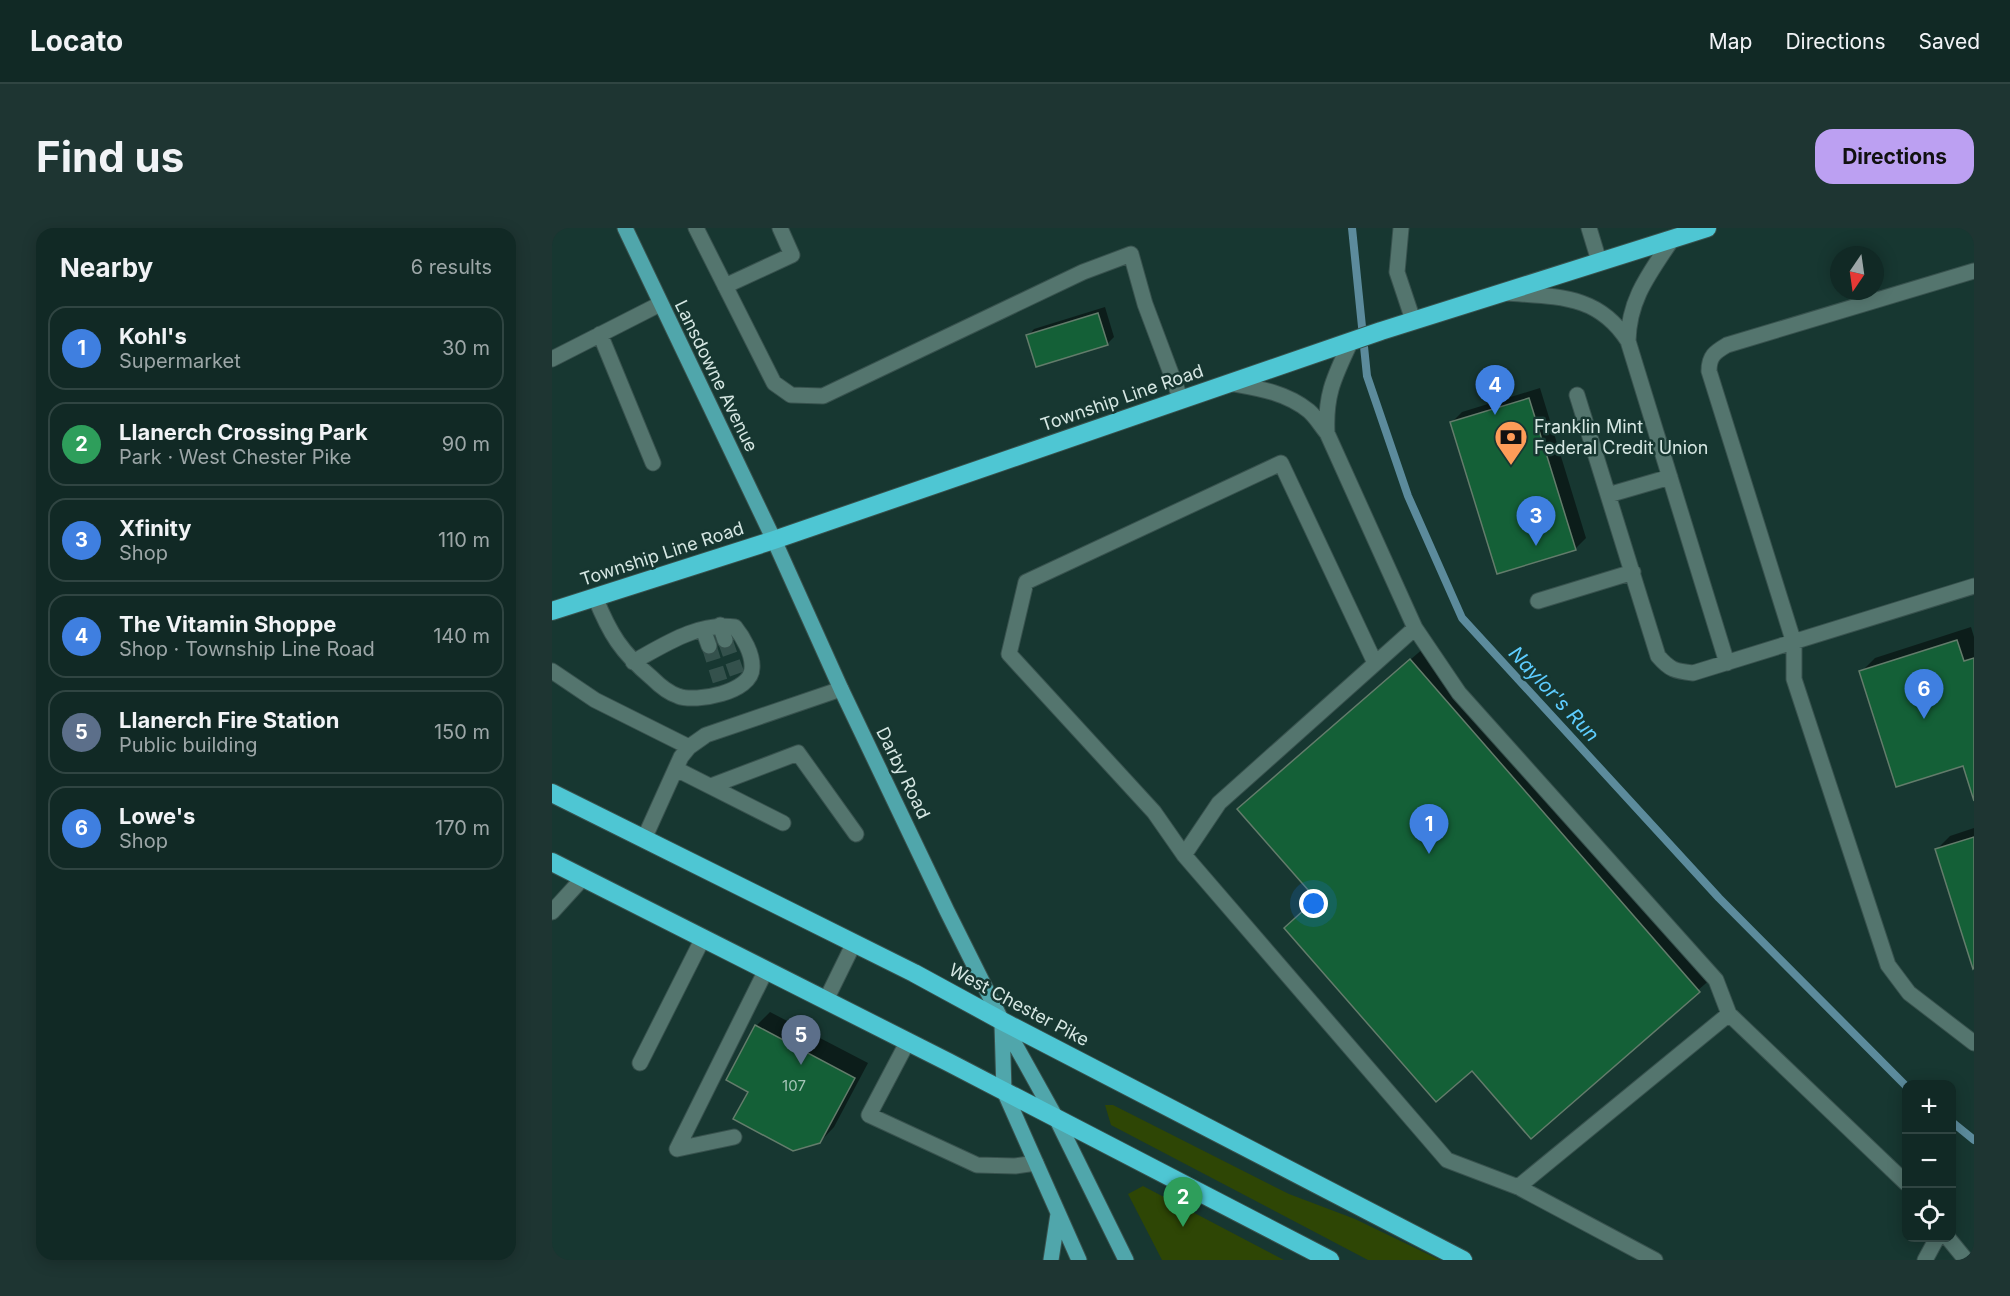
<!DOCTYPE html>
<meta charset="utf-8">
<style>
:root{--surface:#112925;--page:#1e3532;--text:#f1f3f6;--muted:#9ca6a7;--line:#304542;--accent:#bca0f2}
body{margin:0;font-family:Inter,sans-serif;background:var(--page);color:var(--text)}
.controls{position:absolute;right:18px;bottom:18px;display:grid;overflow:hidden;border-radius:12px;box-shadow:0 3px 15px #0003}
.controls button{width:54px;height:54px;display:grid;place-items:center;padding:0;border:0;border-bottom:2px solid var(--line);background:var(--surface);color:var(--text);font:30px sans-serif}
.compass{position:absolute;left:1278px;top:18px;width:54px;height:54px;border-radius:50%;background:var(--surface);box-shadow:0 3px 15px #0003;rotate:193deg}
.you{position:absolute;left:762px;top:676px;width:21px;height:21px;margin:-15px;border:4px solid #fff;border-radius:50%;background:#1a73e8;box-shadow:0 0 0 9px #1a73e833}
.badge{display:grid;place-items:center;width:39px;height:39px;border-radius:50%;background:var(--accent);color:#fff;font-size:20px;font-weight:700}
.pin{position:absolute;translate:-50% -50px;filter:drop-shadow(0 2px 3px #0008)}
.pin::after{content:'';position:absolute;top:32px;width:21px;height:18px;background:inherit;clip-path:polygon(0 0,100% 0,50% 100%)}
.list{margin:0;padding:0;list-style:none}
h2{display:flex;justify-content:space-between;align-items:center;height:78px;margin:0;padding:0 24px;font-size:26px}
h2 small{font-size:20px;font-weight:400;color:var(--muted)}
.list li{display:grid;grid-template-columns:39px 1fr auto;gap:18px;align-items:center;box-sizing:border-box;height:84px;margin:0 12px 12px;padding:0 12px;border:2px solid var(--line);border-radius:18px}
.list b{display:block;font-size:22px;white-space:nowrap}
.list p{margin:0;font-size:20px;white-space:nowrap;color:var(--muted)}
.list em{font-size:20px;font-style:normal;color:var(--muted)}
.icon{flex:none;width:33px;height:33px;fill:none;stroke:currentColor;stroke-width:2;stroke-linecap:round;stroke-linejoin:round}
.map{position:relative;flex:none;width:1422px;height:1032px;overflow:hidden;border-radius:18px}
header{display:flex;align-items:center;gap:36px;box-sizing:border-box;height:84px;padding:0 30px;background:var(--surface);border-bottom:2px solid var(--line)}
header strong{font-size:28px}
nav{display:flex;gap:33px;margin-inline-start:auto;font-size:21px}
.intro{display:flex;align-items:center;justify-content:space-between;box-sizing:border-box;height:144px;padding:0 36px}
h1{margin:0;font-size:42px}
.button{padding:15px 27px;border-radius:18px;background:var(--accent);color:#111;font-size:21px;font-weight:700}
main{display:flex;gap:36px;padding:0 36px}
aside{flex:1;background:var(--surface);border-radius:18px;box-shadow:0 3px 15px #0003}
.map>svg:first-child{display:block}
.green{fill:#2e4605}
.shadow{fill:#0007}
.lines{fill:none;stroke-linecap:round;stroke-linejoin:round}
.stream{stroke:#5c8b9c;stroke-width:8}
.building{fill:#146037;stroke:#637c6b;stroke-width:1.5}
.minor-tunnel{stroke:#34514c;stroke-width:15;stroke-dasharray:15 8;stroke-linecap:butt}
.minor-casing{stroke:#38524e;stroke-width:17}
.major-casing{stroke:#38524e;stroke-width:17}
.highway-casing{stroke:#38524e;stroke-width:20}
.minor{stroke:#54756e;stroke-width:15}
.major{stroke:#50a6ab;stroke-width:15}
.highway{stroke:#4ec6d3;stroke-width:18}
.labels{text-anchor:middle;stroke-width:5;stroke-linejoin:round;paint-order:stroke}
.number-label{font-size:15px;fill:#a6c5b8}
.street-label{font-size:18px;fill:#d6e7e3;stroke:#173731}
.poi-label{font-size:18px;fill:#d6e7e3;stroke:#173731;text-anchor:start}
.water-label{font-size:20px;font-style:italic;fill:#5ecdff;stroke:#173731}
</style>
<header>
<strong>Locato</strong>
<nav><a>Map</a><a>Directions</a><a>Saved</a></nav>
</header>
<div class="intro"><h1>Find us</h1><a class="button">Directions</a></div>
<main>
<aside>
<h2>Nearby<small>6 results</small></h2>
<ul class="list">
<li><span class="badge" style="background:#3f7fe0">1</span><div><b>Kohl's</b><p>Supermarket</p></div><em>30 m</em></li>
<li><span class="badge" style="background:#2e9e5b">2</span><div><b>Llanerch Crossing Park</b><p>Park · West Chester Pike</p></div><em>90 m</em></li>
<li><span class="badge" style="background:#3f7fe0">3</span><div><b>Xfinity</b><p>Shop</p></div><em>110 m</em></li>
<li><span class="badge" style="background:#3f7fe0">4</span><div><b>The Vitamin Shoppe</b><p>Shop · Township Line Road</p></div><em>140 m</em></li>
<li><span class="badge" style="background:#5c6f8a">5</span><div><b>Llanerch Fire Station</b><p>Public building</p></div><em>150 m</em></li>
<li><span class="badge" style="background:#3f7fe0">6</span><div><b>Lowe's</b><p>Shop</p></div><em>170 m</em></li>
</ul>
</aside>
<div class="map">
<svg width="1422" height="1032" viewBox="0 0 1422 1032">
<rect width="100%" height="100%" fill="#173731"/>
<path class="green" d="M553,877H561L737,966L803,991L888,1032H816L559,897Z
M591,958L732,1032H610L576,966Z"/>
<path class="shadow" d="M553,79L562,109L555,116L476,108L482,101Z
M988,160L1034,310L1023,321L900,194L910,184Z
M1419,399L1422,409V568L1412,536L1309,444L1323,430Z
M873,419L1161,749L979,909L765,670L701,568Z
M1422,600V738L1384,622L1398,608Z
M218,784L316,835L282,899L268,914L198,863L204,798Z"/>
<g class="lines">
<path class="stream" d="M800,0L815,148L856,268L910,390L1167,670L1354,858
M1400,894L1422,912"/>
</g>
<path class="building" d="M546,85L556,117L484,139L474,107Z
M977,170L1024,322L945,346L898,194Z
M1405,412L1412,433L1422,430V573L1411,538L1344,559L1307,443Z
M858,431L1148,764L979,911L920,843L884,874L732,700L764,671L685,581Z
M1422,609V740L1421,741L1383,621Z
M203,797L303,850L268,915L241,923L181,891L196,864L174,852Z"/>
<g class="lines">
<path class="minor-tunnel" d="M173,412L185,446
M157,418L168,453"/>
<defs>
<path id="minor" d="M144,0L222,155L239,167L271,168L531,44L579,26L593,76L629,172
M849,0L845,44L861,92
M1037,0L1047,33
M1422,43L1175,117C1163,124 1157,128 1157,143L1242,415V451L1336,737L1357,765L1422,815
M173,58L240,27L228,0
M955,65C1005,69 1046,66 1076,113L1175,435
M48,106L101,235
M1076,113C1077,70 1098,45 1121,10
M0,131L108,76
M677,155C705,160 734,164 757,183C764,189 769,198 775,205L863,400L907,465L1164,752L1177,786L1354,955
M1025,167L1106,428C1118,442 1123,443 1141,445L1422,358
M775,205C773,165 783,148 799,113
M1056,267L1118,249
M43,369C58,406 69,424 100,450C107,457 117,465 126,468C144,475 200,464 200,440C201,426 191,409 183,399C146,394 112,417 81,434
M986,373L1081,344
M168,397L173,412
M151,401L157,418
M823,435L729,235L474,354L457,426L602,584L632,627L895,932L966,959L1103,1032
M0,443L43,472L137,519
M124,541L231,595
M159,558L246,525L304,606
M92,611L129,529L137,519L154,507L289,461
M632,627L667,575L863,400
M0,684L31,650
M274,772L302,715
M356,813L317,887L425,937L463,938L484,935
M88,835L151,710
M182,909L125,921L214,742
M966,959L1177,786
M1396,1010L1414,1032
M1373,1032L1385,1010"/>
<path id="major" d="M73,0L222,312L289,461L395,683L450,793L504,890L574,1032
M450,796L452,863L527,1032
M499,1032L506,986"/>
<path id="highway" d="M0,383L222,312L829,103L1155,0
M0,565L362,745L450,793L911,1032
M0,634L396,834L778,1032"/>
</defs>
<use href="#minor" class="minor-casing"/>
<use href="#major" class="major-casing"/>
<use href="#highway" class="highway-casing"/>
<use href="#minor" class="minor"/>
<use href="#major" class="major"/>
<use href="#highway" class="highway"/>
</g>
<defs>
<symbol id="bank-pin" viewBox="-11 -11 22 30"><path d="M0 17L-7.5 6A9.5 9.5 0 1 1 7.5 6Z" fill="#fe9c58" stroke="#173731"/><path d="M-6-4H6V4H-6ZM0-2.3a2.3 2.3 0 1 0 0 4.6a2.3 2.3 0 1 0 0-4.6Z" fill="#111"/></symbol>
</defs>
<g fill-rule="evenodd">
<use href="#bank-pin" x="940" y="190" width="38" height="52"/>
</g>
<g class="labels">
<g class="number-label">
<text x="242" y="863">107</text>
</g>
<g class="street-label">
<text transform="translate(164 148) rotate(64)" y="6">Lansdowne Avenue</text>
<text transform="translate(570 170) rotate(-19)" y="6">Township Line Road</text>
<text transform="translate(110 326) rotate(-18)" y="6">Township Line Road</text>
<text transform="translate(351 545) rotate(64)" y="6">Darby Road</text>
<text transform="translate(467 777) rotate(28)" y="6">West Chester Pike</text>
</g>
<g class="poi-label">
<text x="982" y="205">Franklin Mint<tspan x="982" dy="21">Federal Credit Union</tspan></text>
</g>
<g class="water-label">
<text transform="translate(1002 466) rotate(47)" y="7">Naylor's Run</text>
</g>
</g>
</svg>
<div class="controls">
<button>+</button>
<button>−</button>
<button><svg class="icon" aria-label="locate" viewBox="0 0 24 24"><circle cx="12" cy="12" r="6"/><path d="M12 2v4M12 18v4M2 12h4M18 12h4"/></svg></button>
</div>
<svg class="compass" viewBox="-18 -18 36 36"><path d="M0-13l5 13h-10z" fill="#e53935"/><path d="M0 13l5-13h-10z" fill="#9ca6a7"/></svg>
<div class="you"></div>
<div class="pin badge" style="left:877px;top:626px;background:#3f7fe0">1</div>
<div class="pin badge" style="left:631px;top:999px;background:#2e9e5b">2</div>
<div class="pin badge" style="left:984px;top:318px;background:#3f7fe0">3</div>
<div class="pin badge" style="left:943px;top:187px;background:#3f7fe0">4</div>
<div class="pin badge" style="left:249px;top:837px;background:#5c6f8a">5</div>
<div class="pin badge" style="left:1372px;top:491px;background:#3f7fe0">6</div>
</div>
</main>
